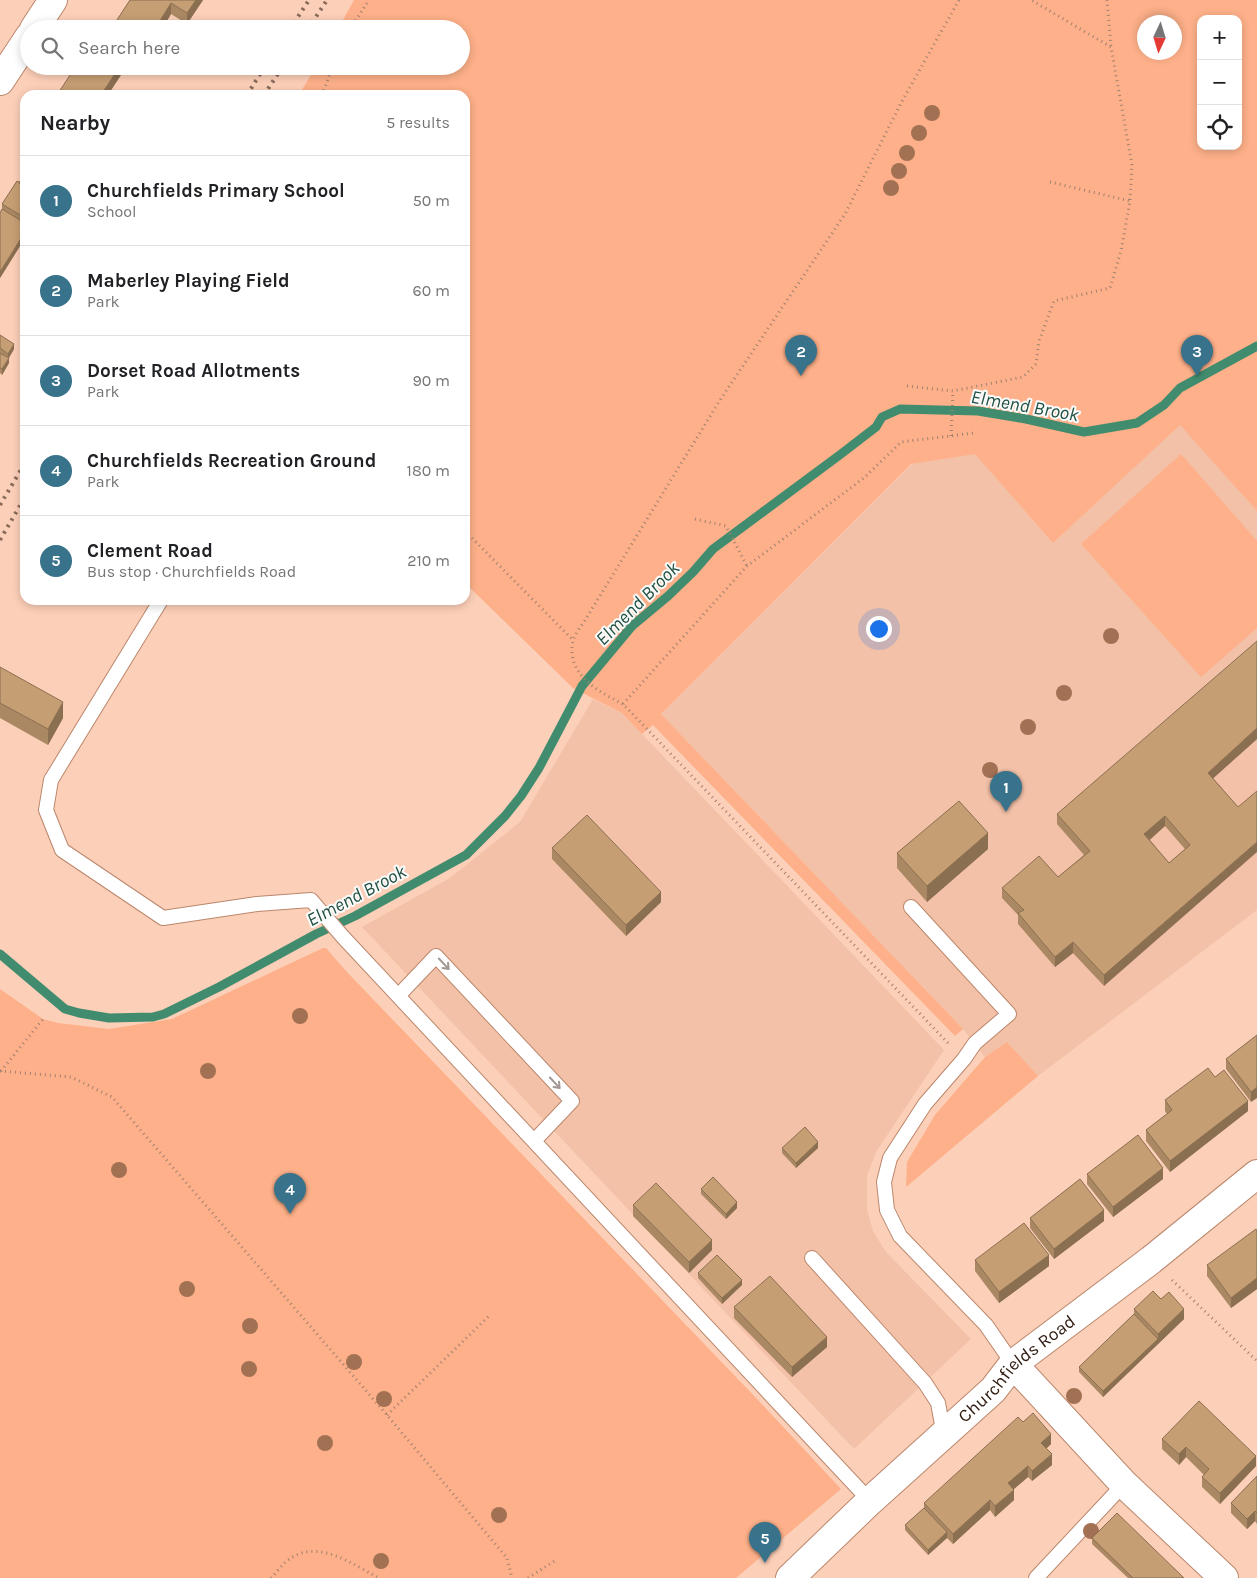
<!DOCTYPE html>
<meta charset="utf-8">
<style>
:root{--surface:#fff;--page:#f2f2f2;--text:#202124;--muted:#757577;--line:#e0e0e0;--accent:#38728b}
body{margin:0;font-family:Karla,sans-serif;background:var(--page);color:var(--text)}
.controls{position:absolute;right:15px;top:15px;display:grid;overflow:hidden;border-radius:10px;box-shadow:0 2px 8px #0003}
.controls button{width:45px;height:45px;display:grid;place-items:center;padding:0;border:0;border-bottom:1px solid var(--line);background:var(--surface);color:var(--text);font:25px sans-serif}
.compass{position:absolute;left:1137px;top:15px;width:45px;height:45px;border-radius:50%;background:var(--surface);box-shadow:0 2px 8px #0003;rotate:184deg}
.you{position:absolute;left:878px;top:628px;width:18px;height:18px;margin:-12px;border:4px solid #fff;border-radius:50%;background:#1a73e8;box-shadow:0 0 0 8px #1a73e833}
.badge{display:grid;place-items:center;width:32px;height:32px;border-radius:50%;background:var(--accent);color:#fff;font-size:16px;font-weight:700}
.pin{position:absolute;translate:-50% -41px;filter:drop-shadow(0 1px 2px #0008)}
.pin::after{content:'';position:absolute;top:26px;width:18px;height:15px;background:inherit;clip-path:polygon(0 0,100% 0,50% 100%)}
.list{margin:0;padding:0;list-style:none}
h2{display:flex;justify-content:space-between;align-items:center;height:65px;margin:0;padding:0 20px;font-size:21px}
h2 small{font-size:16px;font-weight:400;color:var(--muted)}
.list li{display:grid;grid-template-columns:32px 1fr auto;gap:15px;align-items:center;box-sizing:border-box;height:90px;padding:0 20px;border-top:1px solid var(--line)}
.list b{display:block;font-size:19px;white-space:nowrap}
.list p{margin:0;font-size:16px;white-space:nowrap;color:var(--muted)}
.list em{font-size:16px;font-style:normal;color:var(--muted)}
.icon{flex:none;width:28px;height:28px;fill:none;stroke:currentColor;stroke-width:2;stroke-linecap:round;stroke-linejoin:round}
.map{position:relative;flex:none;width:1257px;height:1578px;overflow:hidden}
.search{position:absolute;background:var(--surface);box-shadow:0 2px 8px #0003;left:20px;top:20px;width:450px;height:55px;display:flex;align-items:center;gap:12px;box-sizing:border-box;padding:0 18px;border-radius:28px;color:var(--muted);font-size:19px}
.panel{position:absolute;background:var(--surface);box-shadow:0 2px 8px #0003;left:20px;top:90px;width:450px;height:515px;border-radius:15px}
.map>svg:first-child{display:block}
.built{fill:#f3c1a8}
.green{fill:#fdb089;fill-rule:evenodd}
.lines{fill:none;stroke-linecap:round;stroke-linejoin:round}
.stream{stroke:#418c6e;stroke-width:9}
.service-casing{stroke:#bb876c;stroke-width:16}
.minor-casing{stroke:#bb876c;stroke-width:30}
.path{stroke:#a3806f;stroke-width:3;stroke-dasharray:1 4;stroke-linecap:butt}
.service{stroke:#fff;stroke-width:14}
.minor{stroke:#fff;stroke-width:28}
.rail{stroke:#896a59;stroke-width:4;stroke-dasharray:2.5 5;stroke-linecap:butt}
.tree{fill:#a27153}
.wall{fill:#aa8864;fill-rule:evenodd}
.shaded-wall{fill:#8b6f51}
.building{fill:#c69e74;stroke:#8b6f51;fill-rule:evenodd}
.oneway{stroke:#a19893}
.labels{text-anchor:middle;stroke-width:4;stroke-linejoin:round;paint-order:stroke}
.street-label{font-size:18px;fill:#2f1b10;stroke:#fbfbfb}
.water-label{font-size:19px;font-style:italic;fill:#215141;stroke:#fbfbfb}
</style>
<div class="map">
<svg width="1257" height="1578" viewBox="0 0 1257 1578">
<rect width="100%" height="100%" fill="#fccfb8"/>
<path class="built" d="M1180,424L1257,511V910L1038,1076L1007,1042L985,1057L963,1029L661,714L912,464L975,453L1053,543Z
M593,699L622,713L944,1050L876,1152L867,1176V1210L873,1231L886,1252L971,1339L854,1449L362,927L450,878L520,822Z"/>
<path class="green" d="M354,0H1257V511L1180,425L1053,543L975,454L911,464L661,714L963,1029L955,1036L653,725L642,734L622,713L573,688L465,583V95H299L316,66H461V29H338ZM1201,19H1238V146H1201ZM1144,22H1174V52H1144Z
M1181,454L1257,541V628L1201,677L1081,544Z
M323,948H326L345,970L758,1400L841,1489L736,1578H0V989L43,1019L58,1023L109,1029L172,1019Z
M1007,1042L1038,1076L906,1187L907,1162L935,1115L985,1057Z"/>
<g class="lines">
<path class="stream" d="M0,954L65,1009L79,1013L109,1018L153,1017L164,1014L219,987L316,934L355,916L466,855L505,816L521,796L539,768L582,686L632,626L668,596L693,572L713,549L841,454L876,427L882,417L900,409L978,411L1026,419L1084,432L1137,423L1164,405L1180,388L1257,346"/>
<defs>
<path id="service" d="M161,600L51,780L46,810L62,850L163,918L257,904L311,900L343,937L870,1501
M911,907L1009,1014L975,1043L964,1059L925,1104L890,1158L884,1182L887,1210L900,1236L986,1325L1013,1364
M398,996L436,956L572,1101L534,1141
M812,1258L925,1383L938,1403L944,1435
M1036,1578L1124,1484"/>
<g id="minor">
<path d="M34,29L53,0"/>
<path d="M0,81L29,37"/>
<path d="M1013,1364L1124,1484L1224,1578"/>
<path id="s1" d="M790,1578L870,1501L993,1390L1013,1364L1151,1260L1257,1174"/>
</g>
</defs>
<use href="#service" class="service-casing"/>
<use href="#minor" class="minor-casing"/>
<path class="path" d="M1107,0L1111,47
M350,29L369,0
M322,95L333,66
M1050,182L1130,201
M907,386L953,391L1023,377L1036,364L1039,341L1054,301L1110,288L1121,251L1130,201L1132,165L1111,47L1031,0
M951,436L953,391
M695,519L726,526L747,566
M465,531L573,640
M623,704L747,566L865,477L901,442L974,433
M948,1043L623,704C598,691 566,675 573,641C575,633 583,624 587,617L720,400L845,214L901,103L959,0
M0,1071L71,1077L112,1097L387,1415L507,1558L512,1578
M1,1071L43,1019
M1172,1280L1257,1361
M387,1415L489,1316
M271,1578C276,1573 281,1566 287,1561C316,1537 352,1564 379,1578
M528,1578L556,1560"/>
<use href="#service" class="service"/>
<use href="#minor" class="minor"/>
<path class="rail" d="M290,29L309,0
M308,29L327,0
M247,95L265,66
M264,95L283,66
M0,505L25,463
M0,540L25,497"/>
</g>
<g class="tree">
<circle cx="932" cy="113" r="8"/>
<circle cx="919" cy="133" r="8"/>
<circle cx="907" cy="153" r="8"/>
<circle cx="899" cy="171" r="8"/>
<circle cx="891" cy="188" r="8"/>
<circle cx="1111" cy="636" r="8"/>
<circle cx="1064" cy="693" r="8"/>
<circle cx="1028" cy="727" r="8"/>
<circle cx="990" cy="770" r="8"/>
<circle cx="300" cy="1016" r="8"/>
<circle cx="208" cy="1071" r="8"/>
<circle cx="119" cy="1170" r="8"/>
<circle cx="187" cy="1289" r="8"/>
<circle cx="250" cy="1326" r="8"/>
<circle cx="354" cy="1362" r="8"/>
<circle cx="249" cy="1369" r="8"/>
<circle cx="1074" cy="1396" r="8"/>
<circle cx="384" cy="1399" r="8"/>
<circle cx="325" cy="1443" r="8"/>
<circle cx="499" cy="1515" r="8"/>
<circle cx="1091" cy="1531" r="8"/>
<circle cx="381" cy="1561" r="8"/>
</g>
<path class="wall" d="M130,0H203L187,24L171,14L162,29H111Z
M25,173V238L0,278V213L2,209V204L19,183Z
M0,335L14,349L9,358V363L2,375L0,373Z
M0,667L63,718L48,745L0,718Z
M1257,739L1213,778L1238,807L1104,986L1073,953L1055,967L1018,924V915L1002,898V888L1058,877L1084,855L1057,824V814ZM1165,826L1185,849L1169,863L1150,840Z
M552,848L661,902L626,936L552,859Z
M988,849L927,902L897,868V853Z
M1257,1035L1251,1102L1226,1069V1059Z
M1165,1100L1248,1111L1170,1172L1146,1141V1130L1167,1114L1165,1111Z
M782,1148H818L796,1168L782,1153Z
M1087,1174L1163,1179L1113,1217L1087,1184Z
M701,1189L737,1208L726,1219L701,1194Z
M633,1205L712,1250L689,1273L633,1216Z
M1030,1218L1104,1221L1054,1259L1030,1228Z
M1257,1231V1289L1231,1308L1207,1276V1265Z
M975,1260L1049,1266L999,1303L975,1271Z
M698,1273L742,1285L722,1304L698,1278Z
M1161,1299L1184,1319L1103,1397L1079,1372V1367L1134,1314V1309Z
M734,1307L827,1347L792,1377L734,1318Z
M1023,1422L1051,1444L1046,1449L1052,1465L1032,1481L1028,1477L1014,1489V1500L995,1517L990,1510L953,1544L947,1538L928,1555L905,1530V1525L924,1508V1503Z
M1162,1439L1256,1466L1220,1504L1202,1487V1477L1204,1475L1186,1457L1179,1465L1162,1449Z
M1257,1476V1524L1255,1521L1247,1529L1231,1513V1503Z
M1092,1538L1184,1578H1128L1092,1544Z"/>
<path class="shaded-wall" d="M196,0H203L187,24V13Z
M171,3V14L162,29H155Z
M120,66H125V69L108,95H101Z
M25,232V238L0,278V272Z
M14,344V349L8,359V354Z
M9,358V363L2,375V369Z
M63,702V718L48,745V729Z
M1257,728V739L1208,783V773Z
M1165,816V826L1144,844V834Z
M988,833V849L927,902V886Z
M1257,842V852L1104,986V975Z
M661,892V902L626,936V925Z
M1073,942V953L1055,967V957Z
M1257,1087V1098L1251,1102V1092Z
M1248,1101V1111L1170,1172V1161Z
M818,1142V1148L796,1168V1163Z
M1163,1168V1179L1113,1217V1207Z
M737,1202V1208L726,1219V1214Z
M1104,1210V1221L1054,1259V1249Z
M712,1240V1250L689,1273V1262Z
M1049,1255V1266L999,1303V1292Z
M1257,1278V1289L1231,1308V1298Z
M742,1280V1285L722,1304V1298Z
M1184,1309V1319L1158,1344V1334Z
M827,1337V1347L792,1377V1367Z
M1158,1339V1344L1103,1397V1391Z
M1051,1434V1444L1041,1453V1443Z
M1186,1447V1457L1179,1465V1454Z
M1052,1454V1465L1032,1481V1471Z
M1256,1456V1466L1220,1504V1493Z
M1028,1466V1477L1008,1494V1483Z
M1014,1490V1500L995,1517V1506Z
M990,1500V1510L953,1544V1534Z
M1255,1511V1521L1247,1529V1519Z
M947,1532V1538L928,1555V1550Z"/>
<path class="building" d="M130,0H196L187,13L171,3L155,29H111Z
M76,66H120L101,95H57Z
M25,173V186L19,183Z
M17,181L25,186V218L2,204Z
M2,209L25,223V232L0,272V213Z
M0,335L14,344L8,354L0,348Z
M0,353L9,358L2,369L0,368Z
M1257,641V728L1208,773L1238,807L1257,791V842L1104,975L1073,942L1055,957L1018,913L1024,910L1002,888L1039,856L1058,877L1090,851L1057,814ZM1165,816L1190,845L1169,863L1144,834Z
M0,667L63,702L48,729L0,703Z
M959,801L988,833L927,886L897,853Z
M587,815L661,892L626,925L552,848Z
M1257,1035V1087L1251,1092L1226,1059Z
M1208,1068L1215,1077L1224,1070L1248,1101L1170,1161L1146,1130L1172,1110L1165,1100Z
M805,1127L818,1142L796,1163L782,1148Z
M1138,1135L1163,1168L1113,1207L1087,1174Z
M713,1177L737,1202L726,1214L701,1189Z
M1080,1179L1104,1210L1054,1249L1030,1218Z
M656,1183L712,1240L689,1262L633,1205Z
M1024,1223L1049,1255L999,1292L975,1260Z
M1256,1229L1257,1231V1278L1231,1298L1207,1265Z
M717,1255L742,1280L722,1298L698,1273Z
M770,1276L827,1337L792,1367L734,1307Z
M1153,1291L1161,1299L1169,1292L1184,1309L1158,1334L1134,1309Z
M1134,1314L1158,1339L1103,1391L1079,1367Z
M1199,1401L1256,1456L1220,1493L1202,1477L1209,1469L1186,1447L1179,1454L1162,1439Z
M1033,1413L1051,1434L1041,1443L1052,1454L1032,1471L1028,1466L1008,1483L1014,1490L995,1506L990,1500L953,1534L924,1503L1018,1417L1023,1422Z
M1257,1476V1513L1255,1511L1247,1519L1231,1503Z
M924,1508L947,1532L928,1550L905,1525Z
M1117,1513L1184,1578H1133L1092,1538Z"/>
<defs><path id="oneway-shaft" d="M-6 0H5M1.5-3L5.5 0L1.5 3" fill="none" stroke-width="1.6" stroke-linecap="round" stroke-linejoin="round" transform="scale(1.25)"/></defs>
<g class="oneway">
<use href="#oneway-shaft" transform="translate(444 964) rotate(47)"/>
<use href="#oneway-shaft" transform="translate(555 1083) rotate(47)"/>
</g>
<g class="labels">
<g class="street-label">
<text dy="6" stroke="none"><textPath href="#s1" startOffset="309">Churchfields Road</textPath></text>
</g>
<g class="water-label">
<text transform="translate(1025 405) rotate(10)" y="7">Elmend Brook</text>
<text transform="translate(637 603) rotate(-45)" y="7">Elmend Brook</text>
<text transform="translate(356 895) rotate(-28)" y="7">Elmend Brook</text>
</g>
</g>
</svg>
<div class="controls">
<button>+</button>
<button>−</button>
<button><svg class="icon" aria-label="locate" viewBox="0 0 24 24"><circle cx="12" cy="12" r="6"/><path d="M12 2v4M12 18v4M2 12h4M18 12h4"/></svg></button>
</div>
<svg class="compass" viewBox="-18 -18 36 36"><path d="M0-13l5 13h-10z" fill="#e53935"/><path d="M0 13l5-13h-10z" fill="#757577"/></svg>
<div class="you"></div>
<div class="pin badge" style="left:1006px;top:812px">1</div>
<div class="pin badge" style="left:801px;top:376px">2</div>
<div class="pin badge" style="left:1197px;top:376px">3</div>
<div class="pin badge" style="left:290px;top:1214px">4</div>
<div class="pin badge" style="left:765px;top:1563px">5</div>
<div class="search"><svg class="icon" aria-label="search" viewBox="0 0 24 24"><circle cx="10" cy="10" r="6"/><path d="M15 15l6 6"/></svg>Search here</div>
<section class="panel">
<h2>Nearby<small>5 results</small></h2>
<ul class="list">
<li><span class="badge">1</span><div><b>Churchfields Primary School</b><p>School</p></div><em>50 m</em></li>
<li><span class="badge">2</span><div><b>Maberley Playing Field</b><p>Park</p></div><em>60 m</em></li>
<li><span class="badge">3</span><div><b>Dorset Road Allotments</b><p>Park</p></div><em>90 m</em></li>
<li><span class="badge">4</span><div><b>Churchfields Recreation Ground</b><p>Park</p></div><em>180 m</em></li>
<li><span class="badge">5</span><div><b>Clement Road</b><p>Bus stop · Churchfields Road</p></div><em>210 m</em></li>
</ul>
</section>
</div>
